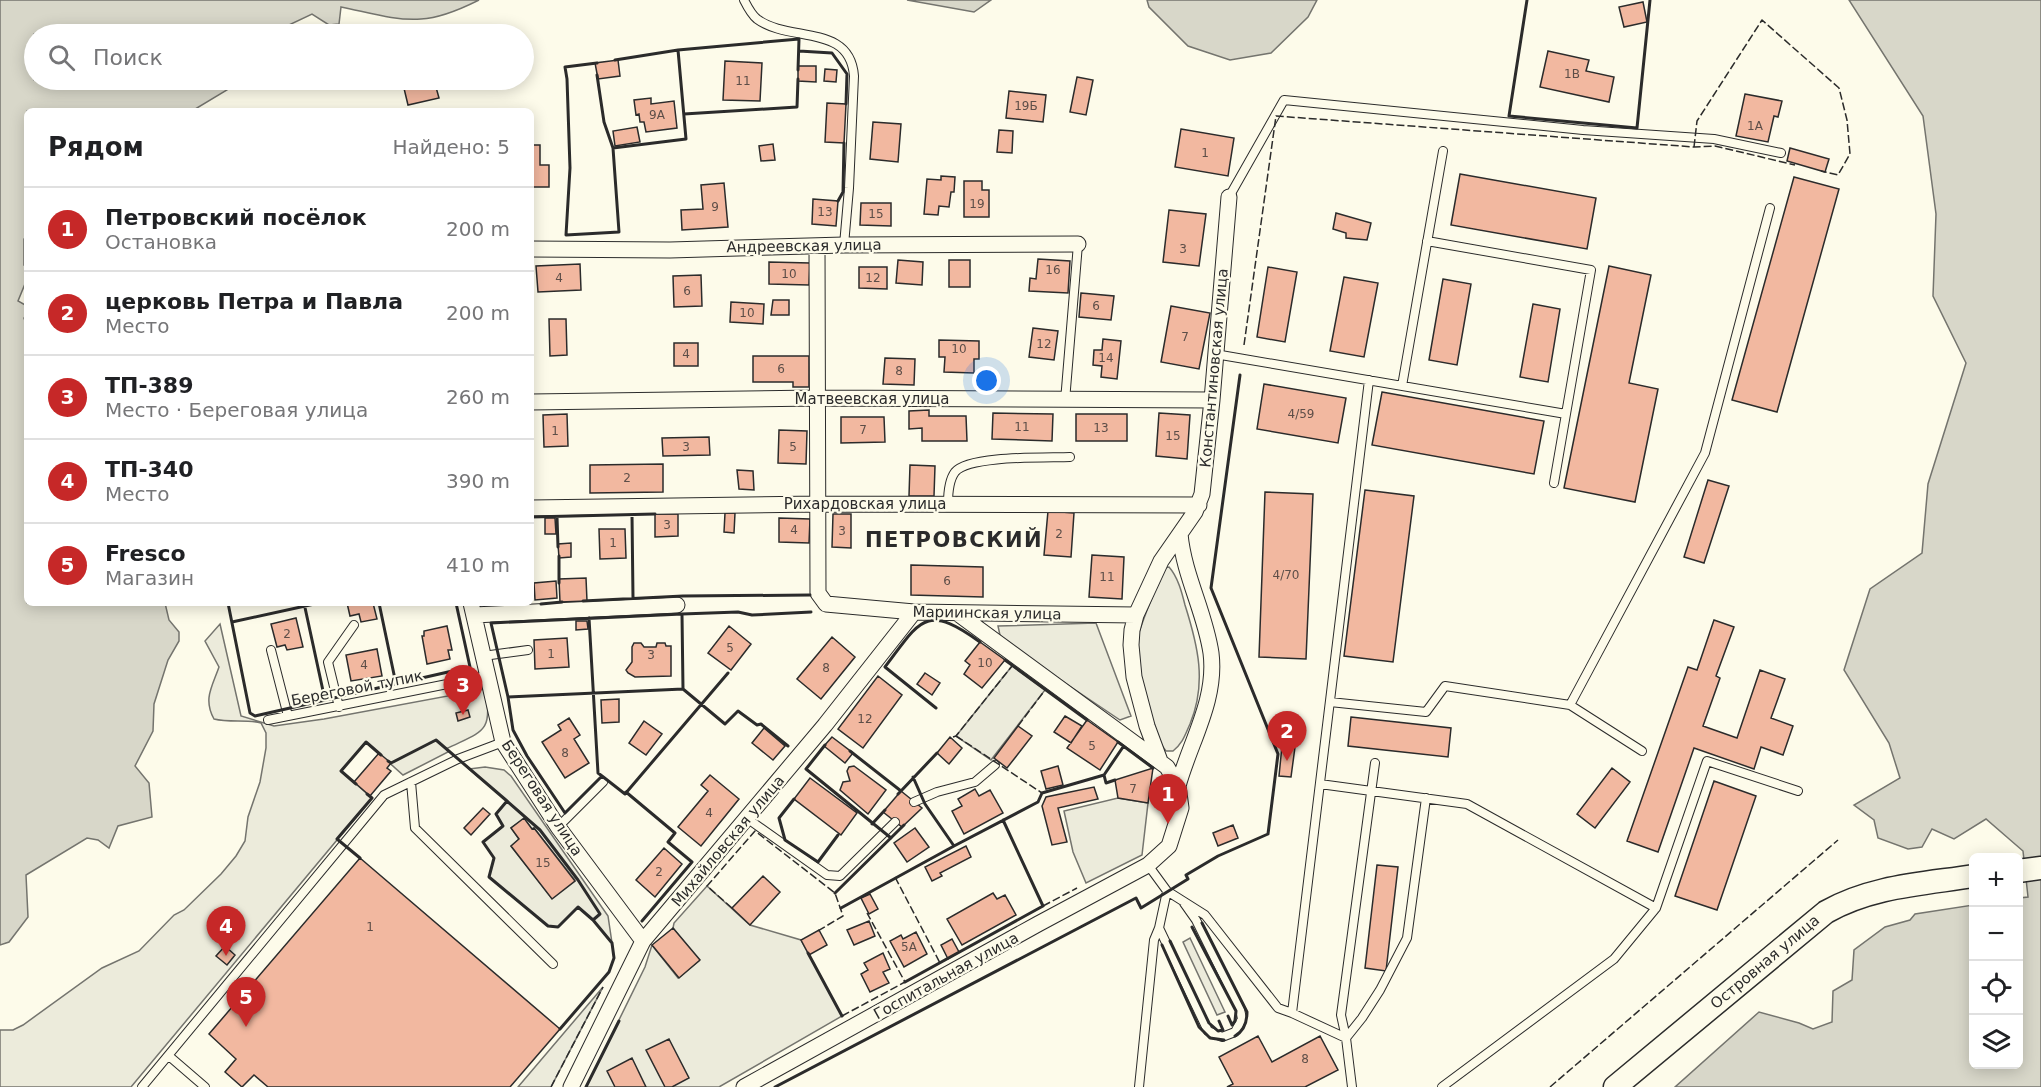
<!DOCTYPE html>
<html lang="ru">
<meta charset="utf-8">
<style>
:root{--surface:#fff;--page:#f2f2f2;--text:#202124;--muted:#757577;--line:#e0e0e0;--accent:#c62828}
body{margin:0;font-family:"DejaVu Sans",sans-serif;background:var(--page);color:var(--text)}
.controls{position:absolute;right:18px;bottom:18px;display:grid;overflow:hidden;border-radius:9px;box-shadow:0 3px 15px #0003}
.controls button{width:54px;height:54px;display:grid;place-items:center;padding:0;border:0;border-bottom:2px solid var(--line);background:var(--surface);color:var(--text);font:30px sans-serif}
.you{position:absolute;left:987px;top:381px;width:21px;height:21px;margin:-15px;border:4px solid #fff;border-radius:50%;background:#1a73e8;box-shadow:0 0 0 9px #1a73e833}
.badge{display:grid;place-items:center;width:39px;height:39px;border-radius:50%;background:var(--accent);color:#fff;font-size:20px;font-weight:700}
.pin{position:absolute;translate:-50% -50px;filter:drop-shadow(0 2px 3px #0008)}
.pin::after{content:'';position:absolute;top:32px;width:21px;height:18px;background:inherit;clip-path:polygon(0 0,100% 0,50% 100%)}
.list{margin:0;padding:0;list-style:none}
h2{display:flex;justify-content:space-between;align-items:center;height:78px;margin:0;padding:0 24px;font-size:26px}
h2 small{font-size:20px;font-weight:400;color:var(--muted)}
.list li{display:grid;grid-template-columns:39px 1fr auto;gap:18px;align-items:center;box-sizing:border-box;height:84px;padding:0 24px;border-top:2px solid var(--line)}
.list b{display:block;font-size:22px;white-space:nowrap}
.list p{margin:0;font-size:20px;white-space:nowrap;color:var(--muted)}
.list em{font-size:20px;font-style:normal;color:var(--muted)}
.icon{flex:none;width:33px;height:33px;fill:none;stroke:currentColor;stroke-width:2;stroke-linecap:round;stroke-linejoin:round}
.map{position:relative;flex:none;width:2041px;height:1087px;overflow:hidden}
.search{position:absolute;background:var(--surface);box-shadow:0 3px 15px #0003;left:24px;top:24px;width:510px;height:66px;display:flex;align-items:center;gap:15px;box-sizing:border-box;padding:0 21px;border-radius:33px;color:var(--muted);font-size:22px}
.panel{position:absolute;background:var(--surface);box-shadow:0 3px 15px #0003;left:24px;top:108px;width:510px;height:498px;border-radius:9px}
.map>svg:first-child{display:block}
.green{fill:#ecebdb;stroke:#74746e;stroke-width:1.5;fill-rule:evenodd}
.water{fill:#d8d7c9;stroke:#74746e;stroke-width:1.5}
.building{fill:#f2b8a0;stroke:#2b2b2b;stroke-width:1.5}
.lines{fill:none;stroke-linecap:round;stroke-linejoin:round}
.lane-casing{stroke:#2b2b2b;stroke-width:10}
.street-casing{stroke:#2b2b2b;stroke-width:17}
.primary-casing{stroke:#2b2b2b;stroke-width:25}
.lane{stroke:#fdfbea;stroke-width:8}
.street{stroke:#fdfbea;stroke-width:15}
.primary{stroke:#fdfbea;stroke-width:22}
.fence{stroke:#2b2b2b;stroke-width:1.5;stroke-dasharray:8 3;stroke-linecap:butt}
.wall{stroke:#2b2b2b;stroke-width:3}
.labels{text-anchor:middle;stroke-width:4.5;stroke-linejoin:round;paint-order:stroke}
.number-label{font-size:12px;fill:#5d4e48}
.street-label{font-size:15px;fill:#2b2b2b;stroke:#fdfbea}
.district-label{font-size:21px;font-weight:bold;letter-spacing:1.5px;fill:#2b2b2b;stroke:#fdfbea}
</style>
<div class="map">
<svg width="2041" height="1087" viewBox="0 0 2041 1087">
<rect width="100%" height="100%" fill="#fdfbea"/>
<path class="green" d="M1169,567C1178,577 1182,593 1185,605C1198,646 1207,683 1190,724C1185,735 1183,743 1173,751H1166C1152,735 1132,663 1136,643C1142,619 1155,592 1164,568Z
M1096,623L1131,716L1120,720L1001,640L998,626Z
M220,624L241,716L274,726L324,719L485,689C494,733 482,731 446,749L448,752L403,775L366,742L341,771L372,798L131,1087H0V1030H13L23,1025L102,968L139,951L174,915L184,910L221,874L236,856L245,841L248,817L260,782L266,748V733L261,723C246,719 230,723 214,719C203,699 212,687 219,667L205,641Z
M1012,666L1045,690L991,760L956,736Z
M485,767L504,770L511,776L608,916L612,943L593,920L578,907L558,927L548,926L489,877L494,858L483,842L503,826L496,814L507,801L469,769ZM524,819L532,829L534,828L575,880L552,898L511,846L519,839L511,828Z
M1118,798L1148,803L1142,855L1086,883L1073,852L1064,811Z
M707,886L750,925L801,940L842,1016L719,1087H586L645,967L652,945L678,978L699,961L673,928L674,923Z
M1190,938L1225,1012L1217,1015L1183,942Z
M603,987L551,1087H518Z"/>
<path class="water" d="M0,0H479C461,9 441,18 421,19C395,21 367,12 341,7L339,24L329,25L312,14L270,34H34V80H239L227,90L192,111H27V236L24,239V265L27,267V279L18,301L27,306V314L24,318L27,326V603H165L169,620L179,632V641L168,660L154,704L153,731L135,766L149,783L152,817L118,826L109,848L98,840L87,838L26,875L28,917L9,942L0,945Z
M907,0H991L974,12Z
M1147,0H1317L1308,17L1271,53L1230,60L1188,46L1149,7Z
M1849,0H2041V1087H1675L1759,1012L1799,1023L1813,1029L1832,1022L1833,991L1852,980L1854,950L1885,927L1910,920L1915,914L1973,905L1974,1064H2018L2019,898L2028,897L2023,851L1986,819L1954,839L1932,829L1922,847L1908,849L1878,838L1874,820L1854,805L1900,778L1889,743L1844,670L1870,589L1922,553L1928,484L1966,363L1933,296L1936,214L1923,116Z"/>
<path class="building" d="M1643,2L1647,22L1624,27L1619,7Z
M1548,51L1589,60L1586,71L1614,77L1609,102L1540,87Z
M618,60L620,76L598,79L595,63Z
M725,61L762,63L760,101L723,100Z
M798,66H816V82L798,81Z
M825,69L837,70L836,82L824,81Z
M1077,77L1093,80L1086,115L1070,112Z
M402,80H434L439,98L408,105Z
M1009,91L1046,95L1043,122L1006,118Z
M1745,94L1782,101L1778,117L1774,116L1768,142L1736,136Z
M651,98V104L674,101L677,128L646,132L644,122H640L639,114L636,115L634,100Z
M827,103L846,104L844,143L825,142Z
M873,122L901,124L898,162L870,159Z
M637,127L640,142L615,146L613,131Z
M1181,129L1234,138L1228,176L1175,167Z
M999,130L1013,131L1012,153L997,152Z
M773,144L775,160L761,161L759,146Z
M531,145H540V165H549V187H531Z
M1790,148L1829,159L1825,172L1787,161Z
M1460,174L1596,198L1587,249L1451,225Z
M941,176L955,177L954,192H951L949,207L939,206L938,215L924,214L927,179L941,180Z
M1794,177L1839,189L1777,412L1732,400Z
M964,181H982V190H989V217H964Z
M724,183L728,227L682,230L681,210L703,209L701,185Z
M813,199L838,201L836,226L812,224Z
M861,203H891V226L860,225Z
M1169,210L1206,214L1199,266L1163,262Z
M1336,213L1371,223L1367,240L1346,238V233L1333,229Z
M1038,259L1070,261L1068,293L1029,291L1030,278L1036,279Z
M898,260L923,262L922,285L896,283Z
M949,260H970V287H949Z
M769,262L810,263L809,285L769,284Z
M580,264L581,290L538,292L536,266Z
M1609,266L1651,275L1629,383L1658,389L1635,502L1564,488Z
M859,267H887V289L859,288Z
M1268,267L1297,272L1285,342L1257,337Z
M701,275L702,306L674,307L673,276Z
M1344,277L1378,283L1364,357L1330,351Z
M1443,279L1471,284L1457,365L1429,360Z
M1081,293L1114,296L1111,320L1079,317Z
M773,300H789V315H771Z
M731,302L764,304L763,324L730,322Z
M1533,304L1560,309L1548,382L1520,377Z
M1171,306L1210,313L1199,369L1161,362Z
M549,319H566L567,355L550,356Z
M1033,328L1058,331L1054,360L1029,357Z
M1103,339L1121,341L1117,379L1101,377L1102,366L1093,365L1094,350H1102Z
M939,340L979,341V359H974V373L944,372L945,357H939Z
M674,343H698V366H674Z
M753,356H809V387H793V382H753Z
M885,358L915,359L914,385L883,384Z
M1264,384L1346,398L1338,443L1257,429Z
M1382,392L1544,421L1534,474L1372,445Z
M929,410V416H966L967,441H922V428L909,429V411Z
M993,413L1053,414L1052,441L992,439Z
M1159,413L1190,415L1187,459L1156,456Z
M567,414L568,446L544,447L543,415Z
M1076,414H1127V441H1076Z
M841,417H884L885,442L841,443Z
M779,430L807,431L806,464L778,463Z
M709,437L710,455L663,456L662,438Z
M663,464V492L590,493V465Z
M910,465L935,466L934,496H909Z
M737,470L753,471L754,490L739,489Z
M1708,480L1729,486L1704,563L1684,557Z
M1365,490L1414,496L1393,662L1344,656Z
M1265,492L1313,494L1306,659L1259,657Z
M1048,511L1074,513L1071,557L1044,555Z
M725,513H735L734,533L724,532Z
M655,514H678V536L655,537Z
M833,514H851V548L832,547Z
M545,518H555L556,534H545Z
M779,518L810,519L809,543L779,542Z
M599,529H625L626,558L600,559Z
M571,543V557L559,558L558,544Z
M1092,555L1124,557L1122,599L1089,597Z
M911,565L983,567V597L911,595Z
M586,578L587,601L560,602L559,579Z
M556,581L557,598L535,600L534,583Z
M347,603H373L377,619L361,622L359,614L350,616Z
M296,618L303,647L287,650L285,645L277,647L271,624Z
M1714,620L1734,627L1716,676L1720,678L1703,726L1737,738L1760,670L1785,679L1771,718L1793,726L1783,755L1761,747L1754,769L1694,748L1658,852L1627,841L1688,667L1697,670Z
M576,621H587L588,629L576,630Z
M447,626L452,650H448L450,659L427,664L422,636H424V631Z
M729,626L751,644L731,670L708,653Z
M832,637L855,657L821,699L797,679Z
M567,638L569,667L535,669L534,640Z
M980,642L1005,660L982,688L964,674L970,665L965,661Z
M634,643H641L644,647H656L657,643H665L666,646H671V676L635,677L628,673L626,670L632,662V647Z
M377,649L382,676L351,681L346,655Z
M925,673L940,683L932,695L917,684Z
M878,676L902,695L863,748L838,729Z
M619,699V722L602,723L601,700Z
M468,710L470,717L458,721L456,713Z
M1065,716L1082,726L1071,743L1054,732Z
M1351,717L1451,728L1448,757L1348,746Z
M569,718L580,735L574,739L589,763L565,778L542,742L561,730L558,725Z
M1087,720L1118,742L1100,770L1067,748Z
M644,721L662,734L646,755L629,743Z
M1018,726L1032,736L1007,768L994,758Z
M764,728L785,746L773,760L752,743Z
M832,737L853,753L845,763L824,746Z
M950,737L962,748L949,764L937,753Z
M1282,746L1295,747L1291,777L1279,776Z
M379,753L391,763L387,768L391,771L370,796L354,782Z
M854,766L886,790L868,814L840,790L843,782L850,781L847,771L849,767Z
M1058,766L1063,785L1046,789L1041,771Z
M1153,768L1148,803L1118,798L1115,780Z
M1612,768L1630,782L1595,828L1577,814Z
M710,775L739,799L701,846L678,827L708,791L701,785Z
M810,778L857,813L841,835L794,799Z
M1714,781L1756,796L1717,910L1675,896Z
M1094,787L1098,799L1058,808L1067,842L1052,845L1042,806L1046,797Z
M975,789L979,796L990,790L1003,813L964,834L952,811L962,806L958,799Z
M901,791L922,808L902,827L883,812Z
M483,808L490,814L471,835L464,828Z
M524,818L532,829L534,828L575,881L552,899L511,846L519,839L511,828Z
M1233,825L1238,838L1218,846L1213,833Z
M915,828L929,847L907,862L894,843Z
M966,846L971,857L940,873L942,876L932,881L925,867Z
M664,848L682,864L655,897L636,880Z
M360,858L560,1029L510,1087H268L254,1075L242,1087L225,1072L236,1059L209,1034Z
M1377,865L1398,867L1386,971L1365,968Z
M763,876L780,892L750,925L732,908Z
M993,893L997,899L1005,895L1016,915L962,945L947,919Z
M870,894L878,909L869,914L861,898Z
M869,921L875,936L854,945L847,930Z
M673,928L700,960L679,978L652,945Z
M819,930L827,945L809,955L801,940Z
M916,932L927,954L904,967L890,941L901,935L903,939Z
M952,939L959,952L948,959L941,945Z
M225,946L235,955L227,965L216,956Z
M883,953L890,969L883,972L889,983L870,992L861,974L868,970L864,963Z
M1258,1036L1272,1062L1320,1036L1338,1070L1305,1087H1227L1233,1084L1219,1057Z
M669,1039L689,1078L672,1087H665L646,1050Z
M632,1058L646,1087H615L607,1071Z"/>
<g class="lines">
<defs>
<path id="lane" d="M744,0C747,6 752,15 757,19C789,43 850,23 854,76L849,188L844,245
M1229,197L1284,100L1583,130L1714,139L1781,153
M1427,241L1591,270L1554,483
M1215,354L1566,414
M1402,386L1443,151
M1065,401L1078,244
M948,504C948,494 949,480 955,472C969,455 1048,458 1070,457
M271,650L288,716
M483,656L528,650
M1330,702L1426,712L1445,686L1570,705L1705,453L1770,208
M1570,705L1642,751
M339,707L328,662L354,625
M268,720L487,676
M411,782L415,828L553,964
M1320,784L1467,804L1656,908L1707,761L1798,791
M914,802L937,792L975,782L995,765
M748,819L827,875L840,876L895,822
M558,827L603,782
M1148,865L1167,891L1205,915L1278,1008L1292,1013L1346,1038L1352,1087
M1159,928L1208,1031L1222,1037L1235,1032L1242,1019L1240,1009L1196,920L1184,903
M1292,1013L1369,380
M1346,1038L1341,1015L1375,763
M1346,1038L1362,1018L1380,990L1407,938L1426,798
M169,1056L205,1087
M142,1087L384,795L458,759L503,742
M1139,1087L1154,940L1159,928L1167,891
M1442,1087L1614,959L1656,908"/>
<path id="street" d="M817,247L818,593L826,604L914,612L1136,615
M531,249L670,250L844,245L1078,244
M531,402L817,398L1212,400
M531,508L818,504L1199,505
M471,603L503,742L558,827L643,941
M474,615L677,605
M1160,761L1147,726L1134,677L1131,645L1132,630L1136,615L1161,561L1195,512L1202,494L1212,400L1229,197
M1178,786C1190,742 1217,700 1211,653C1205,612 1184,576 1180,534
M571,1087L643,941L825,725L914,612
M744,1087L1038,924L1148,865L1169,846L1181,808L1178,786L1167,767L957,613"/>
<path id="primary" d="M2018,871L2041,868
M1615,1087L1826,912C1872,886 1923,884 1974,876"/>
</defs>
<use href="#lane" class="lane-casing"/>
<use href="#street" class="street-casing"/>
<use href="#primary" class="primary-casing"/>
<use href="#lane" class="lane"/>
<use href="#street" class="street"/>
<use href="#primary" class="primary"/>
<path class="fence" d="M1694,147L1697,121L1762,20L1839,88L1847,120L1850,154L1838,175L1821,171
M1244,345L1276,116L1694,147L1715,146L1795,165
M1018,726L1045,690
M956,736L1042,793
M953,737L956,736L1012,666
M895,877L940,963
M1043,906L1077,888
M732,908L707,886L755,831L835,893L843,916L816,932
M842,1016L905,982L867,913
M551,1087L603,987
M1550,1087L1838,840"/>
<path class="wall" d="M1527,0L1509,116L1637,128L1650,0
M799,51L832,53L847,74L846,104
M615,60L678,50L799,39L798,70
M597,63L565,67L567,79L570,168L566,235L619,232L613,148
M597,75L604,122L613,148L686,139L678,50
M684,114L797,107L798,79
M838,201L843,192L844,143
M632,515L633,598
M531,517L655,514
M557,517L558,547
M559,556V583
M583,601L683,596L810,595
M228,603L250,713L255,716L470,667L456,603
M304,603L325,700
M379,603L396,684
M541,604L562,602
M589,618L598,773L602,776L565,813L527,756L513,730L508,697L491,623L682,614L738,612L752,615L811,612
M232,622L319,603
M1005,660L1087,720
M683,689L725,724L738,711L757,725L761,724L788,746
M508,697L683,689L682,614
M936,708L885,667C920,621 925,602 980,642
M1118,742L1153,768
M825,745L806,769L891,838
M850,751L901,791L898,794
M388,761L391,763L436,740L507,801L496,814L503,826L483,842L494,858L489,877L548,926L558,927L578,907L593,920L612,943L614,958L609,972L560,1029
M1104,775L1106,783L1115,780
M602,776L625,794L728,673
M913,777L925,804L954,846L1038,802L1042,793L1104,775L1123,747
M356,784L341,771L366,742L381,755
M901,791L937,753
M626,792L675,833L668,842L692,862L642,921
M794,799L779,818L785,840L818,862L838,835
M507,801L540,830L578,880L600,914L593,920
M872,824L885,810
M360,858L337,839L372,798L367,794
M835,893L904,825
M841,908L954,846
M1202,923L1247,1012C1247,1022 1244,1031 1235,1036
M1192,927L1236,1011L1235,1021L1232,1025L1228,1016
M1170,941L1209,1023L1218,1031L1223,1030L1219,1021
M1162,945L1199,1027L1210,1038L1224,1040
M808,953L842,1016
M905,982L1043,906L1003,820
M586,1087L619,1021
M775,1087L1136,898L1141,908L1188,879L1186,875L1218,856L1268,834L1278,754L1211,588L1240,375"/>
</g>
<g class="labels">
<g class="number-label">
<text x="1572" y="78">1В</text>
<text x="743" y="85">11</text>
<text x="1026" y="110">19Б</text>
<text x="657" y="119">9А</text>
<text x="1755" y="130">1А</text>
<text x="1205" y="157">1</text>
<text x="977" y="208">19</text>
<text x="715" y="211">9</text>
<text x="825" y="216">13</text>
<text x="876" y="218">15</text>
<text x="1183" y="253">3</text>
<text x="1053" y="274">16</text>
<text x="789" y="278">10</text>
<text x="559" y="282">4</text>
<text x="873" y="282">12</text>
<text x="687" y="295">6</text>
<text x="1096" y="310">6</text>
<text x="747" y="317">10</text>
<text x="1185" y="341">7</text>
<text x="1044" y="348">12</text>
<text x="959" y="353">10</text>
<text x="686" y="358">4</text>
<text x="1106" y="362">14</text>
<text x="781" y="373">6</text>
<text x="899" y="375">8</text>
<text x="1301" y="418">4/59</text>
<text x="1022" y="431">11</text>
<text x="1101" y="432">13</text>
<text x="863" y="434">7</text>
<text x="555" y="435">1</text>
<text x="1173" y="440">15</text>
<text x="686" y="451">3</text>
<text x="793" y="451">5</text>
<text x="627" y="482">2</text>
<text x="667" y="529">3</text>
<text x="794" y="534">4</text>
<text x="842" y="535">3</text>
<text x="1059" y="538">2</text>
<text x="613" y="547">1</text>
<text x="1286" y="579">4/70</text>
<text x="1107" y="581">11</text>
<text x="947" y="585">6</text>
<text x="287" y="638">2</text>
<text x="730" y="652">5</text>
<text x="551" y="658">1</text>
<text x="651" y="659">3</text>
<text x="985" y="667">10</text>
<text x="364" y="669">4</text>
<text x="826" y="672">8</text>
<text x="865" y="723">12</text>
<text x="1092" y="750">5</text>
<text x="565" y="757">8</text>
<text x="1133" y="793">7</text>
<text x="709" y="817">4</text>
<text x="543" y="867">15</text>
<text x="659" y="876">2</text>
<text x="370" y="931">1</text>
<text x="909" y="951">5А</text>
<text x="1305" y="1063">8</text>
</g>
<g class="street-label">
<text transform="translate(804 246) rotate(-1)" y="5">Андреевская улица</text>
<text transform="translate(1214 368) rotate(-85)" y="5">Константиновская улица</text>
<text x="872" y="404">Матвеевская улица</text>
<text x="865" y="509">Рихардовская улица</text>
<text transform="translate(987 613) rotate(1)" y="5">Мариинская улица</text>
<text transform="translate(357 688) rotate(-11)" y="5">Береговой тупик</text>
<text transform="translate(542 798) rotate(57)" y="5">Береговая улица</text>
<text transform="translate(728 841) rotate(-50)" y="5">Михайловская улица</text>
<text transform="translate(1765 962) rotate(-40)" y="5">Островная улица</text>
<text transform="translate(946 976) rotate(-29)" y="5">Госпитальная улица</text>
</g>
<g class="district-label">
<text x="954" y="547">ПЕТРОВСКИЙ</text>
</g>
</g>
</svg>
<div class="controls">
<button>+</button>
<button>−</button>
<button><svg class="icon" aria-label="locate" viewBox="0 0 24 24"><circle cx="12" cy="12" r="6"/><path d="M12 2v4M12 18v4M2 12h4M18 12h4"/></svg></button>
<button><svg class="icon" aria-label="layers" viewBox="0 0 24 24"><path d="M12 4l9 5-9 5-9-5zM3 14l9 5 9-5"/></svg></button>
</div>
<div class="you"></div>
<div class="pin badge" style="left:1168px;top:824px">1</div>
<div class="pin badge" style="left:1287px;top:761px">2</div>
<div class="pin badge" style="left:463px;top:715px">3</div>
<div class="pin badge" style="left:226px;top:956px">4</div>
<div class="pin badge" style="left:246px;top:1027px">5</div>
<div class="search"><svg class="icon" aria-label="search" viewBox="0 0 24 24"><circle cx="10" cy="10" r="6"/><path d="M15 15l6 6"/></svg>Поиск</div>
<section class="panel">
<h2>Рядом<small>Найдено: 5</small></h2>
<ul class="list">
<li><span class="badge">1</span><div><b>Петровский посёлок</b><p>Остановка</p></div><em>200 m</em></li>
<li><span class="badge">2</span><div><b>церковь Петра и Павла</b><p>Место</p></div><em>200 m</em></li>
<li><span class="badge">3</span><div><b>ТП-389</b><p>Место · Береговая улица</p></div><em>260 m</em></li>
<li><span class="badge">4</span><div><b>ТП-340</b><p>Место</p></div><em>390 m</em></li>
<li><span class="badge">5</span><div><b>Fresco</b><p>Магазин</p></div><em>410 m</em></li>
</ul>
</section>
</div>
